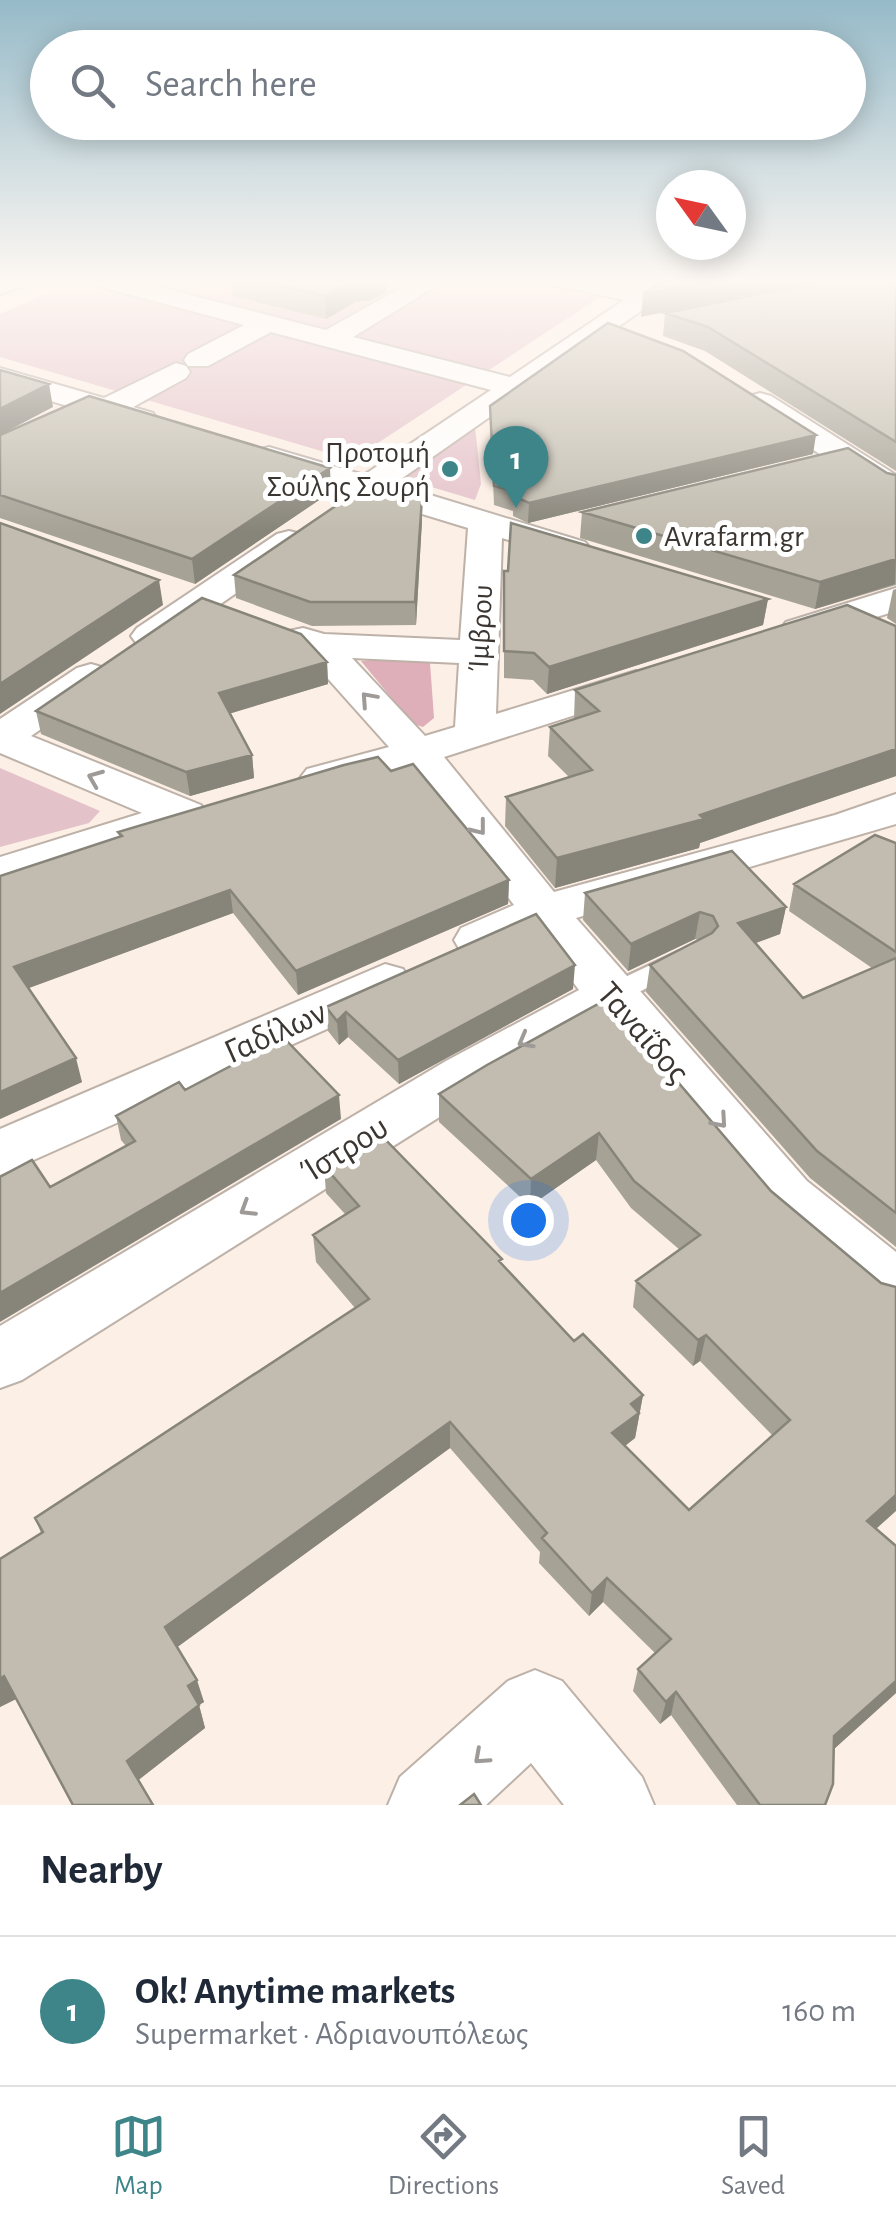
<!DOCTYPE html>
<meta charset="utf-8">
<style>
:root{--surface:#fff;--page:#f2f2f3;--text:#1f2937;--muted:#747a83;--line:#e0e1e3;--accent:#3d8588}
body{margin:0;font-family:"Alegreya Sans",sans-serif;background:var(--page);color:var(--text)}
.compass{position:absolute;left:656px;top:170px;width:90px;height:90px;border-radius:50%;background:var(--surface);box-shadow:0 5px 25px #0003;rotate:303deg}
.you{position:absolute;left:528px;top:1220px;width:35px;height:35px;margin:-25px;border:8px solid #fff;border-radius:50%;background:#1a73e8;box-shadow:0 0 0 15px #1a73e833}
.badge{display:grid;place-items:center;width:65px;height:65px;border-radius:50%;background:var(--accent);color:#fff;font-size:32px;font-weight:700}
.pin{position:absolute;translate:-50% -82px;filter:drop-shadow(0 2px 5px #0008)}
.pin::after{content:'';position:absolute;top:52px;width:35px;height:30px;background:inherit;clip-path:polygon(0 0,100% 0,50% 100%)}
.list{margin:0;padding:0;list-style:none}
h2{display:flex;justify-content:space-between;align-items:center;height:130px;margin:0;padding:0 40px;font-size:42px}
h2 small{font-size:32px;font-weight:400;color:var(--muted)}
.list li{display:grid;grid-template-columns:65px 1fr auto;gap:30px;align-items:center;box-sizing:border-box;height:150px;padding:0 40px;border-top:2px solid var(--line)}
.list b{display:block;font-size:38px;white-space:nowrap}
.list p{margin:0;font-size:32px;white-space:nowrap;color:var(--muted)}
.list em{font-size:32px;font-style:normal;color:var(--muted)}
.icon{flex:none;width:55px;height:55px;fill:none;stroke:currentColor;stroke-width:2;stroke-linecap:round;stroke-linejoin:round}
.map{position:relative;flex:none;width:896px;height:1805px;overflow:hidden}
.search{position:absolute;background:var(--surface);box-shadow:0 5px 25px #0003;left:30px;right:30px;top:30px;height:110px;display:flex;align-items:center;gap:25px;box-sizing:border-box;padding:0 35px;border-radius:55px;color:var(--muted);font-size:38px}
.sheet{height:280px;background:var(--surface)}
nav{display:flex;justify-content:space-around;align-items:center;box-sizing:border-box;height:140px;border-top:2px solid var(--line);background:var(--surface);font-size:28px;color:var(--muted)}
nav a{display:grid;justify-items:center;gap:5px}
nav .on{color:var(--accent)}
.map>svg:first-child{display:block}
.green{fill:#e4c2ca}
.forest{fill:#deaeb9}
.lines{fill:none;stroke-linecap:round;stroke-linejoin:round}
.lane-casing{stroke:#bdb1a8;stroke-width:5}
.street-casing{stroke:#bdb1a8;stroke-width:4}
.secondary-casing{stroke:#bdb1a8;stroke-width:5}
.lane{fill:#fff;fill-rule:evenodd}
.street{fill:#fff;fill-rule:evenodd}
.secondary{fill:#fff;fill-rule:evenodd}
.wall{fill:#a6a296}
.shaded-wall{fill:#87847a}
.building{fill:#c1bcaf;stroke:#87847a;stroke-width:2.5}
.oneway{stroke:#9d9a98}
.poi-dot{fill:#3d8588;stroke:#fff;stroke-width:4}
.labels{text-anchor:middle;stroke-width:10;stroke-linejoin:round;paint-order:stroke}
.far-poi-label{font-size:30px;fill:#3b3632;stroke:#fff;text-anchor:end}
.far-street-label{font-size:30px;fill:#3b3632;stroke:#fff}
.street-label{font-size:35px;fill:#3b3632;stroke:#fff}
</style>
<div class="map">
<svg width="896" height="1805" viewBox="0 0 896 1805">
<rect width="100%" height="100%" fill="#fcefe5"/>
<path class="green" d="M78,280H523L600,297L352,460L0,357V314Z
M475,426L481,484L475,500L398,477Z
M0,768L100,811L89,823L0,847Z"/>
<path class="forest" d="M420,657L430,663L434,718L423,727L413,724L361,661Z"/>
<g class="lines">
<defs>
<path id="lane" d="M678,952L687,955L691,961L687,967L620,1002H602L598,995L602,988Z"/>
<path id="street" d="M90,280H132L326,330L415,280H446L353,337L510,377L624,300L554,285L550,280H600L642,288L655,280H685L394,484L585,542L591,549L585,556L573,560L502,538L496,714L636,671L650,675L656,683L650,691L444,757L554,892L835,815L896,794V824L576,918L807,1181L896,1252V1314L874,1307L767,1215L605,1022L484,1089L22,1380L0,1388V1326L446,1061L579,990L536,933L478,957L461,952L454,940L461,928L514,905L407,768L322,791L307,787L300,778L307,769L389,747L305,653L289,647L284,639L289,631L303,628L324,634L460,640L468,528L373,499L352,508L340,505L335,498L342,490L258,464L253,457L258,450L269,447L364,475L491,390L271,332L208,366H188L184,360L188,354L244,325L94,285ZM352,658L459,663L455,727L425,736Z
M176,363L186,366L190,372L186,378L133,407L153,413L157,419L153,425L142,428L0,386V368L104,398Z
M760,393L771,396L896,475V499L884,496L749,408L745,402L749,396Z
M289,531L301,534L306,541L301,548L163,644L150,647L137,644L131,636L137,628L277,534Z
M896,588V611L799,641L786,638L780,630L786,622Z
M91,664L105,668L111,676L105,684L31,736L201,805L207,815L201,825L0,888V857L142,813L0,753V719L77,668Z
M385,964L403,969L410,982L403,995L0,1175V1129Z
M535,1670L562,1681L642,1777L654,1805H564L531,1763L486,1805H388L400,1777L508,1681Z"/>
<path id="secondary" d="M0,280H28L23,286L0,294Z"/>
</defs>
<use href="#lane" class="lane-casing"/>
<use href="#street" class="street-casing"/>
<use href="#secondary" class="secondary-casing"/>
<use href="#lane" class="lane"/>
<use href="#street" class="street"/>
<use href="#secondary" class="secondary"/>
</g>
<path class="wall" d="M230,280H396L386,285V292L371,300L356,302L326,319L232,296Z
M607,280H649L641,284Z
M896,280V471L705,351L663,336L665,313Z
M490,406L813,454L528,523L513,516V511L494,505Z
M0,435L331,492L195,584L0,518Z
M887,473L896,475V585L815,609L580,538L582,512Z
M422,498V520L416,625L312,626L236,598L234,575Z
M504,571L768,599L763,625L547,694L533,680L504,678Z
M896,589V624L887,618L893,590Z
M896,626V776L700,843L699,848L555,888L505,826L506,797L569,777L548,756L550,727L574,719L575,690Z
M327,662L328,684L230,713L252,755L254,778L190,796L41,734L36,711Z
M391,771L509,880L508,904L298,995L233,913L28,988L82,1082L0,1119V876L119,837L118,832Z
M896,843V1247L810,1178L646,992L650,965L699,940L695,939L628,971L583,920L585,893L786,907L780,934L755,943L803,998L872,968L789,911L794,884Z
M573,989L399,1084L348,1037L339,1045L328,1031L326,1007Z
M607,999L876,1529L896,1546V1693L834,1749L825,1805H737L671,1715L660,1724L633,1691L638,1669L655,1653L603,1602L589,1616L539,1563L540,1552L450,1448L177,1647L204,1702L199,1705L205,1728L138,1780L153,1805H72L16,1699L0,1707V1559L41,1533L35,1518L355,1308L316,1262L313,1235L345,1214L326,1193L324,1166L502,1265L574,1341L643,1395L635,1438L625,1446L689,1510L773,1436L700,1361L693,1366L633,1307L636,1281L680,1250L631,1208L596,1160L530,1206L439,1122V1094Z
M185,1090L341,1119L126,1146L121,1140L116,1116Z"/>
<path class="shaded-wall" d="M354,280H396L386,285V292L371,300L356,302L326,319L325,296Z
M714,280H821L641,317L643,294Z
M49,384L53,407L0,435V409Z
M816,435L813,454L528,523L529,503Z
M330,468L331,492L195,584L192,559Z
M422,498V520L416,625L415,602Z
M896,559L895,584L815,609L820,582Z
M159,580L163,605L0,714V684Z
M768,599L763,625L547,694L549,667Z
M327,662L328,684L222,716L219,693Z
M896,749V776L700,843L699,848L555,888L557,858L700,815Z
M252,755L254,778L190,796L186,772Z
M509,880L508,904L298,995L296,971Z
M230,890L233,913L21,991L14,967Z
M786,907L780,934L734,951L738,923Z
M700,912L695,939L628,971L631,944Z
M575,965L573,989L399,1084L398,1060Z
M346,1012L348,1037L339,1045L337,1021Z
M76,1058L82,1082L0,1119V1092Z
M339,1095L341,1119L0,1322V1293Z
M599,1133L596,1160L530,1206L531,1179Z
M706,1335L700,1361L693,1366L698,1340Z
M643,1395L635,1438L608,1459L612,1433L631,1404Z
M450,1422V1448L172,1651L165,1627Z
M896,1495V1511L857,1546L867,1521Z
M607,1578L603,1602L589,1616L592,1593Z
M4,1676L16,1699L0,1707V1679Z
M197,1680L204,1702L194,1708L188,1686Z
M896,1681V1693L824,1758L834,1736Z
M676,1692L671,1715L660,1724L666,1702Z
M199,1705L205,1728L136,1782L127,1761Z"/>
<path class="building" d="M256,280H354L325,296Z
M663,280H714L643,294Z
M828,280H896V442L708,327L665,313Z
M608,323L683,351L816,435L529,503L513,496L514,491L494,486L490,406Z
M0,370L49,384L0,409Z
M89,396L330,468L192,559L0,495V435Z
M848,448L887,473L896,475V559L820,582L582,512Z
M371,482L422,498L415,602H310L234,575Z
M0,523L159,580L0,684Z
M511,523L768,599L549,667L534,653L504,651V571H508Z
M202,598L301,634L327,662L219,693L252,755L186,772L36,711Z
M847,605L896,626V749L700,815L704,819L557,858L506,797L592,770L550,727L599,711L575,690Z
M378,757L391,771L413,764L509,880L296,971L230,890L14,967L76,1058L0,1092V876L122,836L118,832L344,765Z
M875,835L896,843V952L794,884Z
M732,851L786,907L738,923L803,998L896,958V1213L817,1151L650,965L712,933L718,926L713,916L700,912L631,944L585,893Z
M536,914L575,965L398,1060L346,1012L337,1021L326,1007Z
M607,999L771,1191L881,1283L896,1287V1495L867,1521L896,1546V1681L834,1736L833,1784L825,1805H760L676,1692L666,1702L638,1669L671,1639L607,1578L592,1593L542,1538L547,1533L450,1422L165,1627L197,1680L188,1686L199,1705L127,1761L153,1805H73L4,1676L0,1679V1559L43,1532L35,1518L369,1299L313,1235L359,1206L324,1166L378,1132L502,1259L499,1261L574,1341L583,1334L643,1395L631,1404L639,1413L612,1433L689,1510L790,1420L706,1335L698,1340L636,1281L700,1235L634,1181L599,1133L531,1179L439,1094L487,1065Z
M284,1038L339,1095L0,1293V1177L32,1160L50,1187L135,1141L116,1116L179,1082L185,1090Z
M474,1794L481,1805H460Z"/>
<defs><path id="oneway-chevron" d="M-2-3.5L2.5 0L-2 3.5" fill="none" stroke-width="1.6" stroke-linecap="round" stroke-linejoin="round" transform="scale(2.5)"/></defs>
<g class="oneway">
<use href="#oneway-chevron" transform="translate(368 699) rotate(-132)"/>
<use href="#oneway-chevron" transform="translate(95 778) rotate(-158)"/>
<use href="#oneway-chevron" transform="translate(479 828) rotate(52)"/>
<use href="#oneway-chevron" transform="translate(525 1041) rotate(151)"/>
<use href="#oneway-chevron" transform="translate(720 1121) rotate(49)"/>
<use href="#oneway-chevron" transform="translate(247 1209) rotate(148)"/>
<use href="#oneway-chevron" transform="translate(481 1757) rotate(138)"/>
</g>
<linearGradient id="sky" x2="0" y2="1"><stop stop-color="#96bac8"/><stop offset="0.53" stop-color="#fef8f3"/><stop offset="1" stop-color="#fef8f3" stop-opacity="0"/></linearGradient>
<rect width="896" height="532" fill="url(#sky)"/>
<g class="poi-dot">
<circle cx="450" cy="469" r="10"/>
<circle cx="644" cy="536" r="10"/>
</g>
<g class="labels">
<g class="far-poi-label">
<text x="430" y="462">Προτομή<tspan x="430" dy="34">Σούλης Σουρή</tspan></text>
<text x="664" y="546" text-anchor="start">Avrafarm.gr</text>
</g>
<g class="far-street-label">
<text transform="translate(480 628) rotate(-87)" y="10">Ίμβρου</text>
</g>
<g class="street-label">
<text transform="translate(275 1031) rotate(-24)" y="12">Γαδίλων</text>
<text transform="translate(644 1032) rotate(49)" y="12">Ταναΐδος</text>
<text transform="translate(344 1148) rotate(-32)" y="12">Ίστρου</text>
</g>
</g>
</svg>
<svg class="compass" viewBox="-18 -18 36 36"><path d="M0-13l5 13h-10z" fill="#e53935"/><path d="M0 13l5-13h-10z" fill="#747a83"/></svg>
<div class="you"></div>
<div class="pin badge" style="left:516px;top:508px">1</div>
<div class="search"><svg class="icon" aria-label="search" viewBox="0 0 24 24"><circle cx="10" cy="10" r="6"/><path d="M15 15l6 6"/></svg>Search here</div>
</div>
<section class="sheet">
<h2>Nearby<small></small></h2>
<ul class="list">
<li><span class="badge">1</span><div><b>Ok! Anytime markets</b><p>Supermarket · Αδριανουπόλεως</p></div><em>160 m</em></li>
</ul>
</section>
<nav>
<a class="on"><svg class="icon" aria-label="map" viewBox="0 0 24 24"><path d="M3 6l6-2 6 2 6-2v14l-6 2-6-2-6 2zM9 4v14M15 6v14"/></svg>Map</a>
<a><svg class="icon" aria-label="directions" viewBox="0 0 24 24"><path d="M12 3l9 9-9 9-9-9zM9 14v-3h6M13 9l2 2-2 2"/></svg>Directions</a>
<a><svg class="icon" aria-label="saved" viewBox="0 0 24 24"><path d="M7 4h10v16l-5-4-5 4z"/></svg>Saved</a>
</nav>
